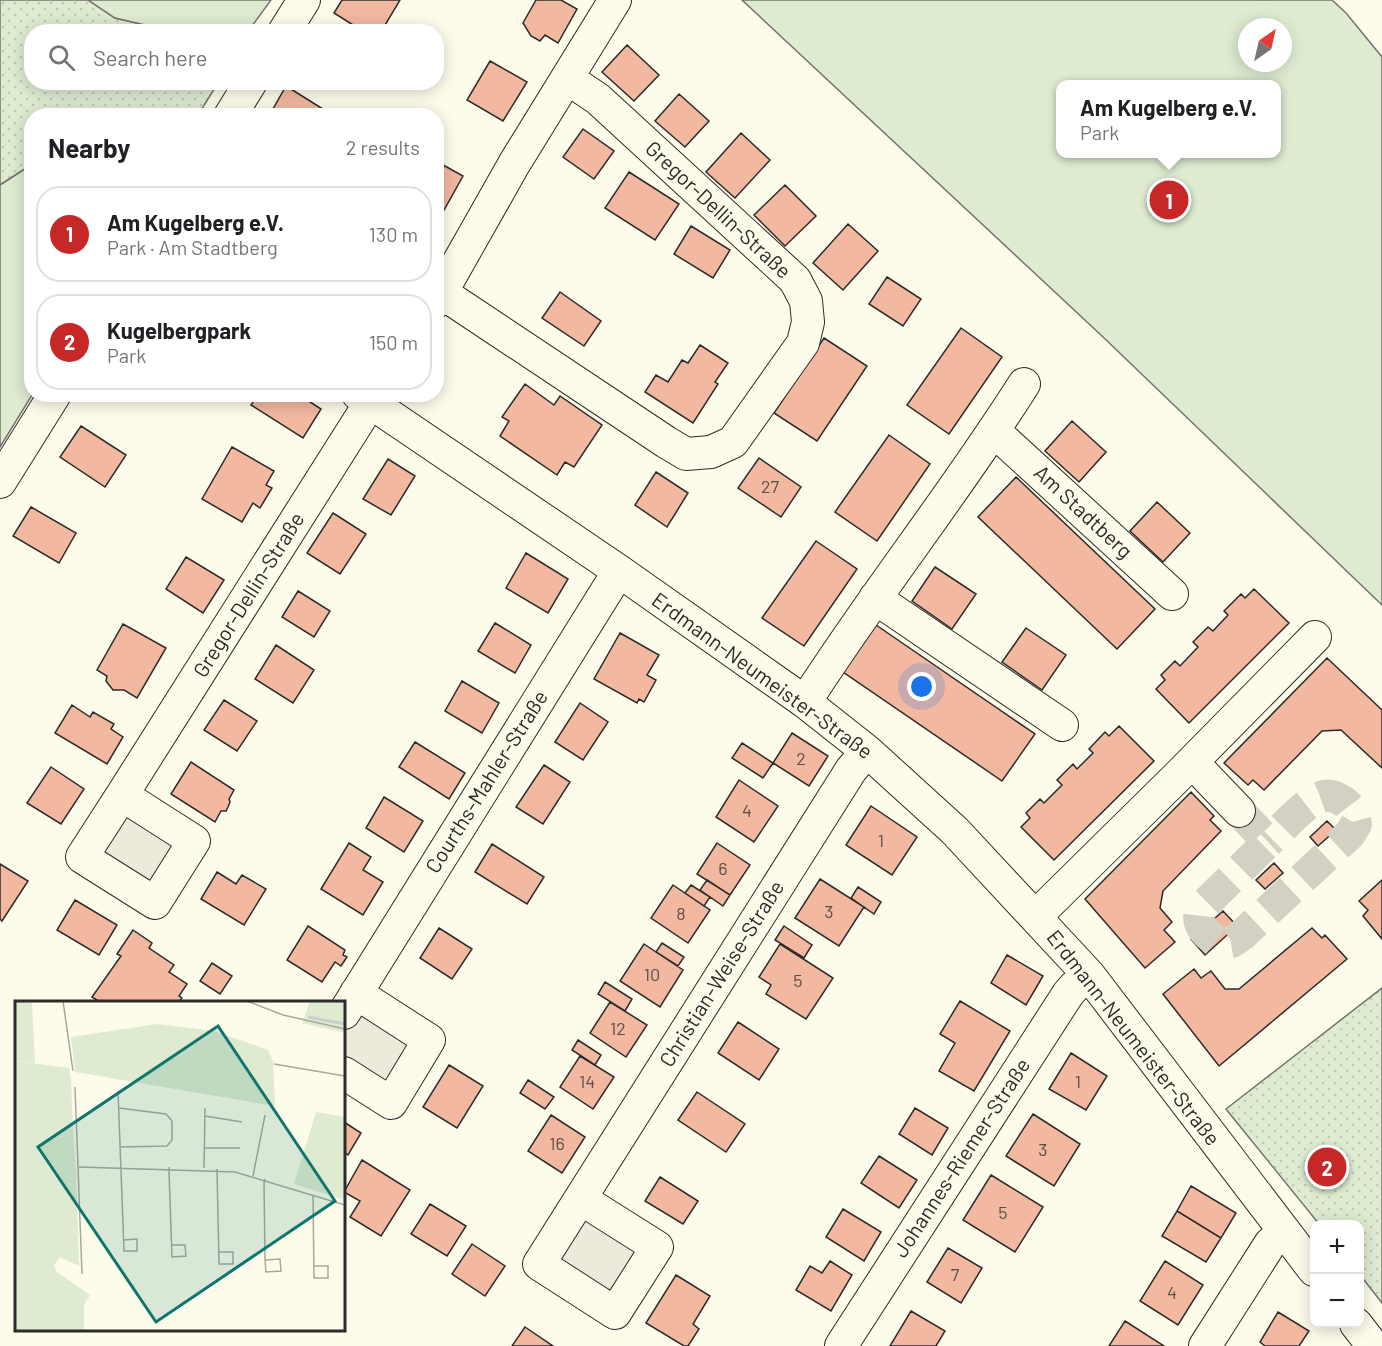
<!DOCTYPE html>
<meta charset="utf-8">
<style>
:root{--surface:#fff;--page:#f6f6f6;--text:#202124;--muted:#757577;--line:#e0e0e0;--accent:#c62828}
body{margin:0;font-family:Barlow,sans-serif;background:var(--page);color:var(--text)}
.controls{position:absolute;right:18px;bottom:18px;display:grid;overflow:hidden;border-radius:12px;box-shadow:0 3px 15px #0003}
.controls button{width:54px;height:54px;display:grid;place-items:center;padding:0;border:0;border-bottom:2px solid var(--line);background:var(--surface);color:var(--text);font:30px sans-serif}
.compass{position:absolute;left:1238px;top:18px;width:54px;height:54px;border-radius:50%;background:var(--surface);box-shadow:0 3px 15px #0003;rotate:34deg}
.you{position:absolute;left:922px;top:687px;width:21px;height:21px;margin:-15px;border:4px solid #fff;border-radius:50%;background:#1a73e8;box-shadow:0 0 0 9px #1a73e833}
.badge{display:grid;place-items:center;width:39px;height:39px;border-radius:50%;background:var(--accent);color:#fff;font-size:20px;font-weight:700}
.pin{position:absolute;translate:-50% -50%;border:3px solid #fff;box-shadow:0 2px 6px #0006}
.popup{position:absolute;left:1056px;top:80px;width:225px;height:78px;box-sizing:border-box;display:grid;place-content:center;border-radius:12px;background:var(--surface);filter:drop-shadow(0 2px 4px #0005);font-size:20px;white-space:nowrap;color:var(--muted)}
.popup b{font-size:22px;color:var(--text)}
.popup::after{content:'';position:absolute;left:50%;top:100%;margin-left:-12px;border:12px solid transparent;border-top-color:var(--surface)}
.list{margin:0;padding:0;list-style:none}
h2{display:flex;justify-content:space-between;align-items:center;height:78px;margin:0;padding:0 24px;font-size:26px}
h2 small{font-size:20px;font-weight:400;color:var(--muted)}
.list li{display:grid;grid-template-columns:39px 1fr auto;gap:18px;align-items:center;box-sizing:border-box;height:96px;margin:0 12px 12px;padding:0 12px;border:2px solid var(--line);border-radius:24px}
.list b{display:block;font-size:22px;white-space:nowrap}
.list p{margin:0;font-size:20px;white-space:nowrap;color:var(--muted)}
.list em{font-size:20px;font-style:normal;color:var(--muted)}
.icon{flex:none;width:33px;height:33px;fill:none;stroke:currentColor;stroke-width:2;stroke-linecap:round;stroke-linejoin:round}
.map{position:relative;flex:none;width:1382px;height:1346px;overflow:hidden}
.search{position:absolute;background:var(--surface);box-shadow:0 3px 15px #0003;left:24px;top:24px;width:420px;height:66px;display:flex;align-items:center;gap:15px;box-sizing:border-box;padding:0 21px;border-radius:24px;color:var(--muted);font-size:22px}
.panel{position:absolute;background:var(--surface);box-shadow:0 3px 15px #0003;left:24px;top:108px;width:420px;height:294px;border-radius:24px}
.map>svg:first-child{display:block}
.grass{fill:url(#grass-dots);stroke:#74746e;stroke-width:1.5}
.garden{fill:#deebd1;stroke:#74746e;stroke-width:1.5;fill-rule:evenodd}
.parking{fill:#eceadb;stroke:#74746e;stroke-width:1.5}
.building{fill:#f2b8a0;stroke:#2b2b2b;stroke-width:1.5}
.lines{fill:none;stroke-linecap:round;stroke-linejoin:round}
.minor-tunnel{stroke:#d3d1c4;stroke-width:32;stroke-dasharray:32 16;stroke-linecap:butt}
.minor-casing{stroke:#2b2b2b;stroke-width:34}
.minor{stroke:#fdfbea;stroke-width:32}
.labels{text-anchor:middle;stroke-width:4.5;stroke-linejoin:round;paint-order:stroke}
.number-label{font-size:18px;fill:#5d4e48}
.street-label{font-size:21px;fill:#2b2b2b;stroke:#fdfbea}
.inset-river{fill:none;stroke:#c7d0d0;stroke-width:3}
.inset-road{fill:none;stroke:#a9a89e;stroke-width:1.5}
.view{fill:#0f766e;fill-opacity:0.15;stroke:#0f766e;stroke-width:3}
.inset-edge{fill:none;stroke:#2b2b2b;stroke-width:3}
</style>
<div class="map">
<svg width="1382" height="1346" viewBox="0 0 1382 1346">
<defs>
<pattern id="grass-dots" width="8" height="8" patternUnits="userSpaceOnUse" patternTransform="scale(1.5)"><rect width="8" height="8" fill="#deebd1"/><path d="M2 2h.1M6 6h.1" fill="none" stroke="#bfcab4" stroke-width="1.8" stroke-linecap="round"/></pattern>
</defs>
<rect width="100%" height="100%" fill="#fdfbea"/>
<path class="grass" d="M0,0H88L115,18L171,31L32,32V82L218,83L198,115L32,116L31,165L0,185Z
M1382,988V1303L1360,1275V1224H1319L1226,1109Z"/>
<path class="garden" d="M88,0H271L249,30L171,31L115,18Z
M742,0H1332L1346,13L1382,57V605L1102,336ZM1247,27H1283V63H1247ZM1061,85H1277V154H1061Z
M31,165L32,395L0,447V185Z"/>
<path class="parking" d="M122,795L194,841L155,903L82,857Z
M356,993L429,1040L391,1103L344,1073V1013Z
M581,1199L657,1247L615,1313L539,1264Z"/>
<path class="building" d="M342,0H400L381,32H364L334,13Z
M536,0H561L577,9L558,43L545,35L540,41L531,36L523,23Z
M627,45L659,75L634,101L602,72Z
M490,61L527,82L503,121L467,100Z
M286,86L323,109L319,116H269Z
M679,94L709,121L685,147L655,121Z
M583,129L614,151L594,179L563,157Z
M741,133L770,160L735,198L706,172Z
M436,161L463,176L439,219L436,217Z
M629,172L679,204L655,240L605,208Z
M785,185L816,216L785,246L754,215Z
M848,224L878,251L843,290L813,263Z
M691,226L730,250L713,278L674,254Z
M887,277L921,299L903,326L869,304Z
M560,292L601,321L584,346L542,318Z
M961,328L1002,357L949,434L907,405Z
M824,338L867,366L817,441L774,413Z
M700,345L728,363L715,382L718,384L693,423L645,392L656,375L668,382L682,360L688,363Z
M525,384L554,405L560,396L602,425L574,467L565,462L557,475L500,436L509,421L502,417Z
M258,394H298L321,409L303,438L251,405Z
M1072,421L1106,452L1079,482L1045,451Z
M81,426L126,455L105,487L60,457Z
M889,435L930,464L877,541L835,512Z
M232,447L274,471L266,485L272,488L260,508L253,503L242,522L202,499Z
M759,458L801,487L781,517L738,488Z
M388,459L415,476L391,515L363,499Z
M656,472L688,493L667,527L635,505Z
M1016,477L1155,609L1117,649L978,517Z
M1157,502L1190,533L1163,562L1130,531Z
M31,507L76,533L59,563L13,536Z
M333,513L366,534L340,574L307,553Z
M816,541L857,569L804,646L762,618Z
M526,553L568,579L548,613L506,588Z
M186,557L224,580L203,613L166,589Z
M935,567L976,594L952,629L912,601Z
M1254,589L1289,623L1189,723L1156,689L1165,680L1161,675L1175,661L1180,666L1198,647L1193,642L1208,627L1213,631L1228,615L1224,611L1241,594L1245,598Z
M298,591L330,611L314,637L282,617Z
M495,623L531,645L515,673L478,651Z
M123,624L166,648L137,698L124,690H113L106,681L107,676L97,670Z
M876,625L1035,734L1002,781L843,672Z
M1026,628L1066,655L1042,690L1002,662Z
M620,633L659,655L647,675L656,680L644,702L639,699L637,703L594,679Z
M276,645L314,670L293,703L255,679Z
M1327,658L1382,710V768L1341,730L1322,731L1264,790L1253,780L1248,785L1224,763Z
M462,681L499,703L482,733L445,711Z
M224,700L257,721L237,751L204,730Z
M580,703L608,722L583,760L555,742Z
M72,705L90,717L93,712L114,724L111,729L123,737L107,764L55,733Z
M1119,726L1154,761L1054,860L1021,827L1030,818L1026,813L1040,799L1044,803L1062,785L1057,780L1073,764L1077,769L1093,753L1089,749L1105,732L1109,736Z
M792,733L828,756L809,786L773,763Z
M415,742L465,773L449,799L399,767Z
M742,743L773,763L763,778L732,758Z
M191,762L234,790L229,799L230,802L228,807L226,811H221L215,822L171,794Z
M544,765L570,782L543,824L516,807Z
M51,767L84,789L61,824L27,803Z
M739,780L778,806L754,842L716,817Z
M1191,792L1214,816L1210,820L1221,831L1163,891L1160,908L1172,922L1164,930L1175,942L1145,968L1085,899Z
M384,797L423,821L404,852L366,828Z
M871,806L917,837L892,875L846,845Z
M1327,821L1336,830L1318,846L1310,837Z
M349,843L371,857L363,870L383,882L363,915L321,889Z
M717,843L750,865L730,895L697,874Z
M492,844L544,877L527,904L475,872Z
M1274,863L1283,873L1265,889L1256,880Z
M0,864L28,881L2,921L0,919Z
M217,872L236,884L242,875L266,889L244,925L201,899Z
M820,879L864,907L839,946L795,918Z
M707,880L730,895L723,906L700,890Z
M1382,880V939L1363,916L1368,910L1359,901Z
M673,885L710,910L688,943L651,918Z
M691,885L710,897L704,906L685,893Z
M858,887L881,902L874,914L851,898Z
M75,900L117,925L99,955L57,930Z
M1223,911L1237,926L1205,955L1191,939Z
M308,926L345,950L343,955L347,957L341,966L335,962L322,982L287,960Z
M784,926L812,945L804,958L775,940Z
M439,928L472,949L452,979L420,958Z
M1312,928L1322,938L1325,935L1347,959L1219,1066L1163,994L1194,969L1201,978L1211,971L1225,989H1239Z
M133,930L152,943L149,948L174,965L169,972L187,984L179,996L182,998L179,1002H100L92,997L121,956L117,954Z
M662,943L684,957L678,966L656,952Z
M644,944L683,970L660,1007L620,981Z
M780,944L833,978L806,1019L766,994L771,985L759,977Z
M1007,955L1043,976L1026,1005L991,983Z
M212,963L232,976L220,994L200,981Z
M605,982L632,999L625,1011L598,994Z
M960,1001L1010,1031L974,1091L939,1071L955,1043L940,1034Z
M610,1002L647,1025L626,1057L590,1033Z
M738,1022L779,1049L759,1080L718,1053Z
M578,1040L601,1055L595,1065L572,1050Z
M1071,1053L1107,1076L1086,1110L1049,1089Z
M580,1056L614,1077L593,1109L560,1087Z
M449,1065L483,1086L457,1128L423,1107Z
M528,1080L554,1097L545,1109L520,1093Z
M697,1092L745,1124L726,1152L678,1120Z
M915,1108L948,1128L932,1155L899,1134Z
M1033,1114L1080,1144L1054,1186L1006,1156Z
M551,1115L585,1137L562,1173L528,1151Z
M344,1122L361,1133L348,1155L344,1152Z
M879,1156L917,1180L899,1208L861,1183Z
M362,1160L410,1190L381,1236L350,1217L360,1201L344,1192Z
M991,1175L1043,1207L1015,1252L963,1220Z
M660,1177L698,1201L683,1224L645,1201Z
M1191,1186L1236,1213L1221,1238L1177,1211Z
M430,1204L466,1226L447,1256L411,1234Z
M843,1209L881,1232L864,1261L826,1237Z
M1177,1211L1221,1238L1206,1262L1162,1236Z
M472,1244L505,1266L485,1296L452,1274Z
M948,1248L982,1268L961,1303L927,1282Z
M830,1261L852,1275L831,1311L796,1290L810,1266L822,1273Z
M1165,1261L1203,1285L1178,1325L1140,1301Z
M676,1275L710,1296L693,1324L699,1329L688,1346H684L646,1323Z
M911,1311L945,1331L936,1346H890Z
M1278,1312L1309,1331L1299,1346H1265L1260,1342Z
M1125,1321L1164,1346H1109Z
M525,1327L553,1346H512Z"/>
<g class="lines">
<path class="minor-tunnel" d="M1239,811L1268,842L1202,907C1193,925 1207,934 1220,944L1232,942L1242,935L1350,834L1356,824C1354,814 1349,803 1339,799C1333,796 1327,794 1321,797C1305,802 1281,830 1268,842"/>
<defs>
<path id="minor" d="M284,32L304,0
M230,116L251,82
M442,293L666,442L686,454L711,452L733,442L803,343L808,322L806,301L795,280L598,99L567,78
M436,302L514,164L615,0
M358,394L619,571L805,702L867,751L955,831L1089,975L1314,1270
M994,431L1172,594
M0,482L55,394
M875,598L1062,725
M805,702C874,594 955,493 1024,384
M1192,762L1239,811
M122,795L194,841L155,903L82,857L122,795L370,403L376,394
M1036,916L1179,775L1315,637
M344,1013L619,571
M344,1073L391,1103L429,1040L356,993
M581,1199L657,1247L615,1313L539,1264L851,770L867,751
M1356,1324L1373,1346
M841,1346L1068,994L1074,987L1089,975
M1205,1346L1270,1244L1284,1231"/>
</defs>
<use href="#minor" class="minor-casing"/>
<use href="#minor" class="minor"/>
</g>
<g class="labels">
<g class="number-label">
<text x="770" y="493">27</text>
<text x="801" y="765">2</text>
<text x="747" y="817">4</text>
<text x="881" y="847">1</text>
<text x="723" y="875">6</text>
<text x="829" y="918">3</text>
<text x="681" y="920">8</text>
<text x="652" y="981">10</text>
<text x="798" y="987">5</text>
<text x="618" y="1035">12</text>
<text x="587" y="1088">14</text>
<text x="1078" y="1088">1</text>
<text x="557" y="1150">16</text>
<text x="1043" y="1156">3</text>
<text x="1003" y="1219">5</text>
<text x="955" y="1281">7</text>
<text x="1172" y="1299">4</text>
</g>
<g class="street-label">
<text transform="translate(718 210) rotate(43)" y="7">Gregor-Dellin-Straße</text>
<text transform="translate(1083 512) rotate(43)" y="7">Am Stadtberg</text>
<text transform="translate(249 595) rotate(-58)" y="7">Gregor-Dellin-Straße</text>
<text transform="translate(762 676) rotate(36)" y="7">Erdmann-Neumeister-Straße</text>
<text transform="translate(487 782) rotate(-58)" y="7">Courths-Mahler-Straße</text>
<text transform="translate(722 974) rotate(-58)" y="7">Christian-Weise-Straße</text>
<text transform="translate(1133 1038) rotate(52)" y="7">Erdmann-Neumeister-Straße</text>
<text transform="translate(962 1158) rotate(-57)" y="7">Johannes-Riemer-Straße</text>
</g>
</g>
<g transform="translate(15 1001)">
<rect width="330" height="330" fill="#fdfbea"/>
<path d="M295,0H330V32L287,22ZM0,60L54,67L56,80L0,70ZM301,111L330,116V199L279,183ZM58,128L61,172L36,178L11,166L10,170L0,168V130L12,136L40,139Z" fill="#deebd1"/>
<path d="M11,226L23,236L63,229L64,265L45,256L39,264L42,271L75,294L69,304V330H0V227Z" fill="#deebd1"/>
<path d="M0,0H17L20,62L0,60ZM142,23L199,30L253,49L258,60L260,105L60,71L56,36ZM0,70L56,80L58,128L40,139L12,136L0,130ZM42,164L61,172L63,229L23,236L11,226L0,227V168L9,170L10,166L36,177Z" fill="#deebd1"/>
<path class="inset-river" d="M293,16L330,23"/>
<path class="inset-road" d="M48,0L58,70M232,0L268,14L330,28M259,63L330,75M60,86L67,273M103,90L109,250H122V238L109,239M104,107L151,113L157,120V139L152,145L106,146M190,115L227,121M189,147H225M64,166L220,171L330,204M154,166V170L157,256L171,255L170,244H156M189,167L190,107M202,168L204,263H218V251H204M238,175L250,114M250,178L249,182L250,259L251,271L266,270L265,258L250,259M298,194L299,277H313V265H299"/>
<path class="view" d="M203,25L320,200L141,321L23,146Z"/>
<rect width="330" height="330" class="inset-edge"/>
</g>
</svg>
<div class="controls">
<button>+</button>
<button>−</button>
</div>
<svg class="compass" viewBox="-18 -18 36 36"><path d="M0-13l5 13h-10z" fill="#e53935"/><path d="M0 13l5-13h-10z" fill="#757577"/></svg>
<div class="you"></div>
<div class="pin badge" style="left:1169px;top:200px">1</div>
<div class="popup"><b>Am Kugelberg e.V.</b>Park</div>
<div class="pin badge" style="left:1327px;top:1167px">2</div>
<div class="search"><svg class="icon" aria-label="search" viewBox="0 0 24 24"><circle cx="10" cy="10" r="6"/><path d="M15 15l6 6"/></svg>Search here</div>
<section class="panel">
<h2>Nearby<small>2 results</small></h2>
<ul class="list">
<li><span class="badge">1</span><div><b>Am Kugelberg e.V.</b><p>Park · Am Stadtberg</p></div><em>130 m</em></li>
<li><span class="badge">2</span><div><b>Kugelbergpark</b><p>Park</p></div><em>150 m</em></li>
</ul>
</section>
</div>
